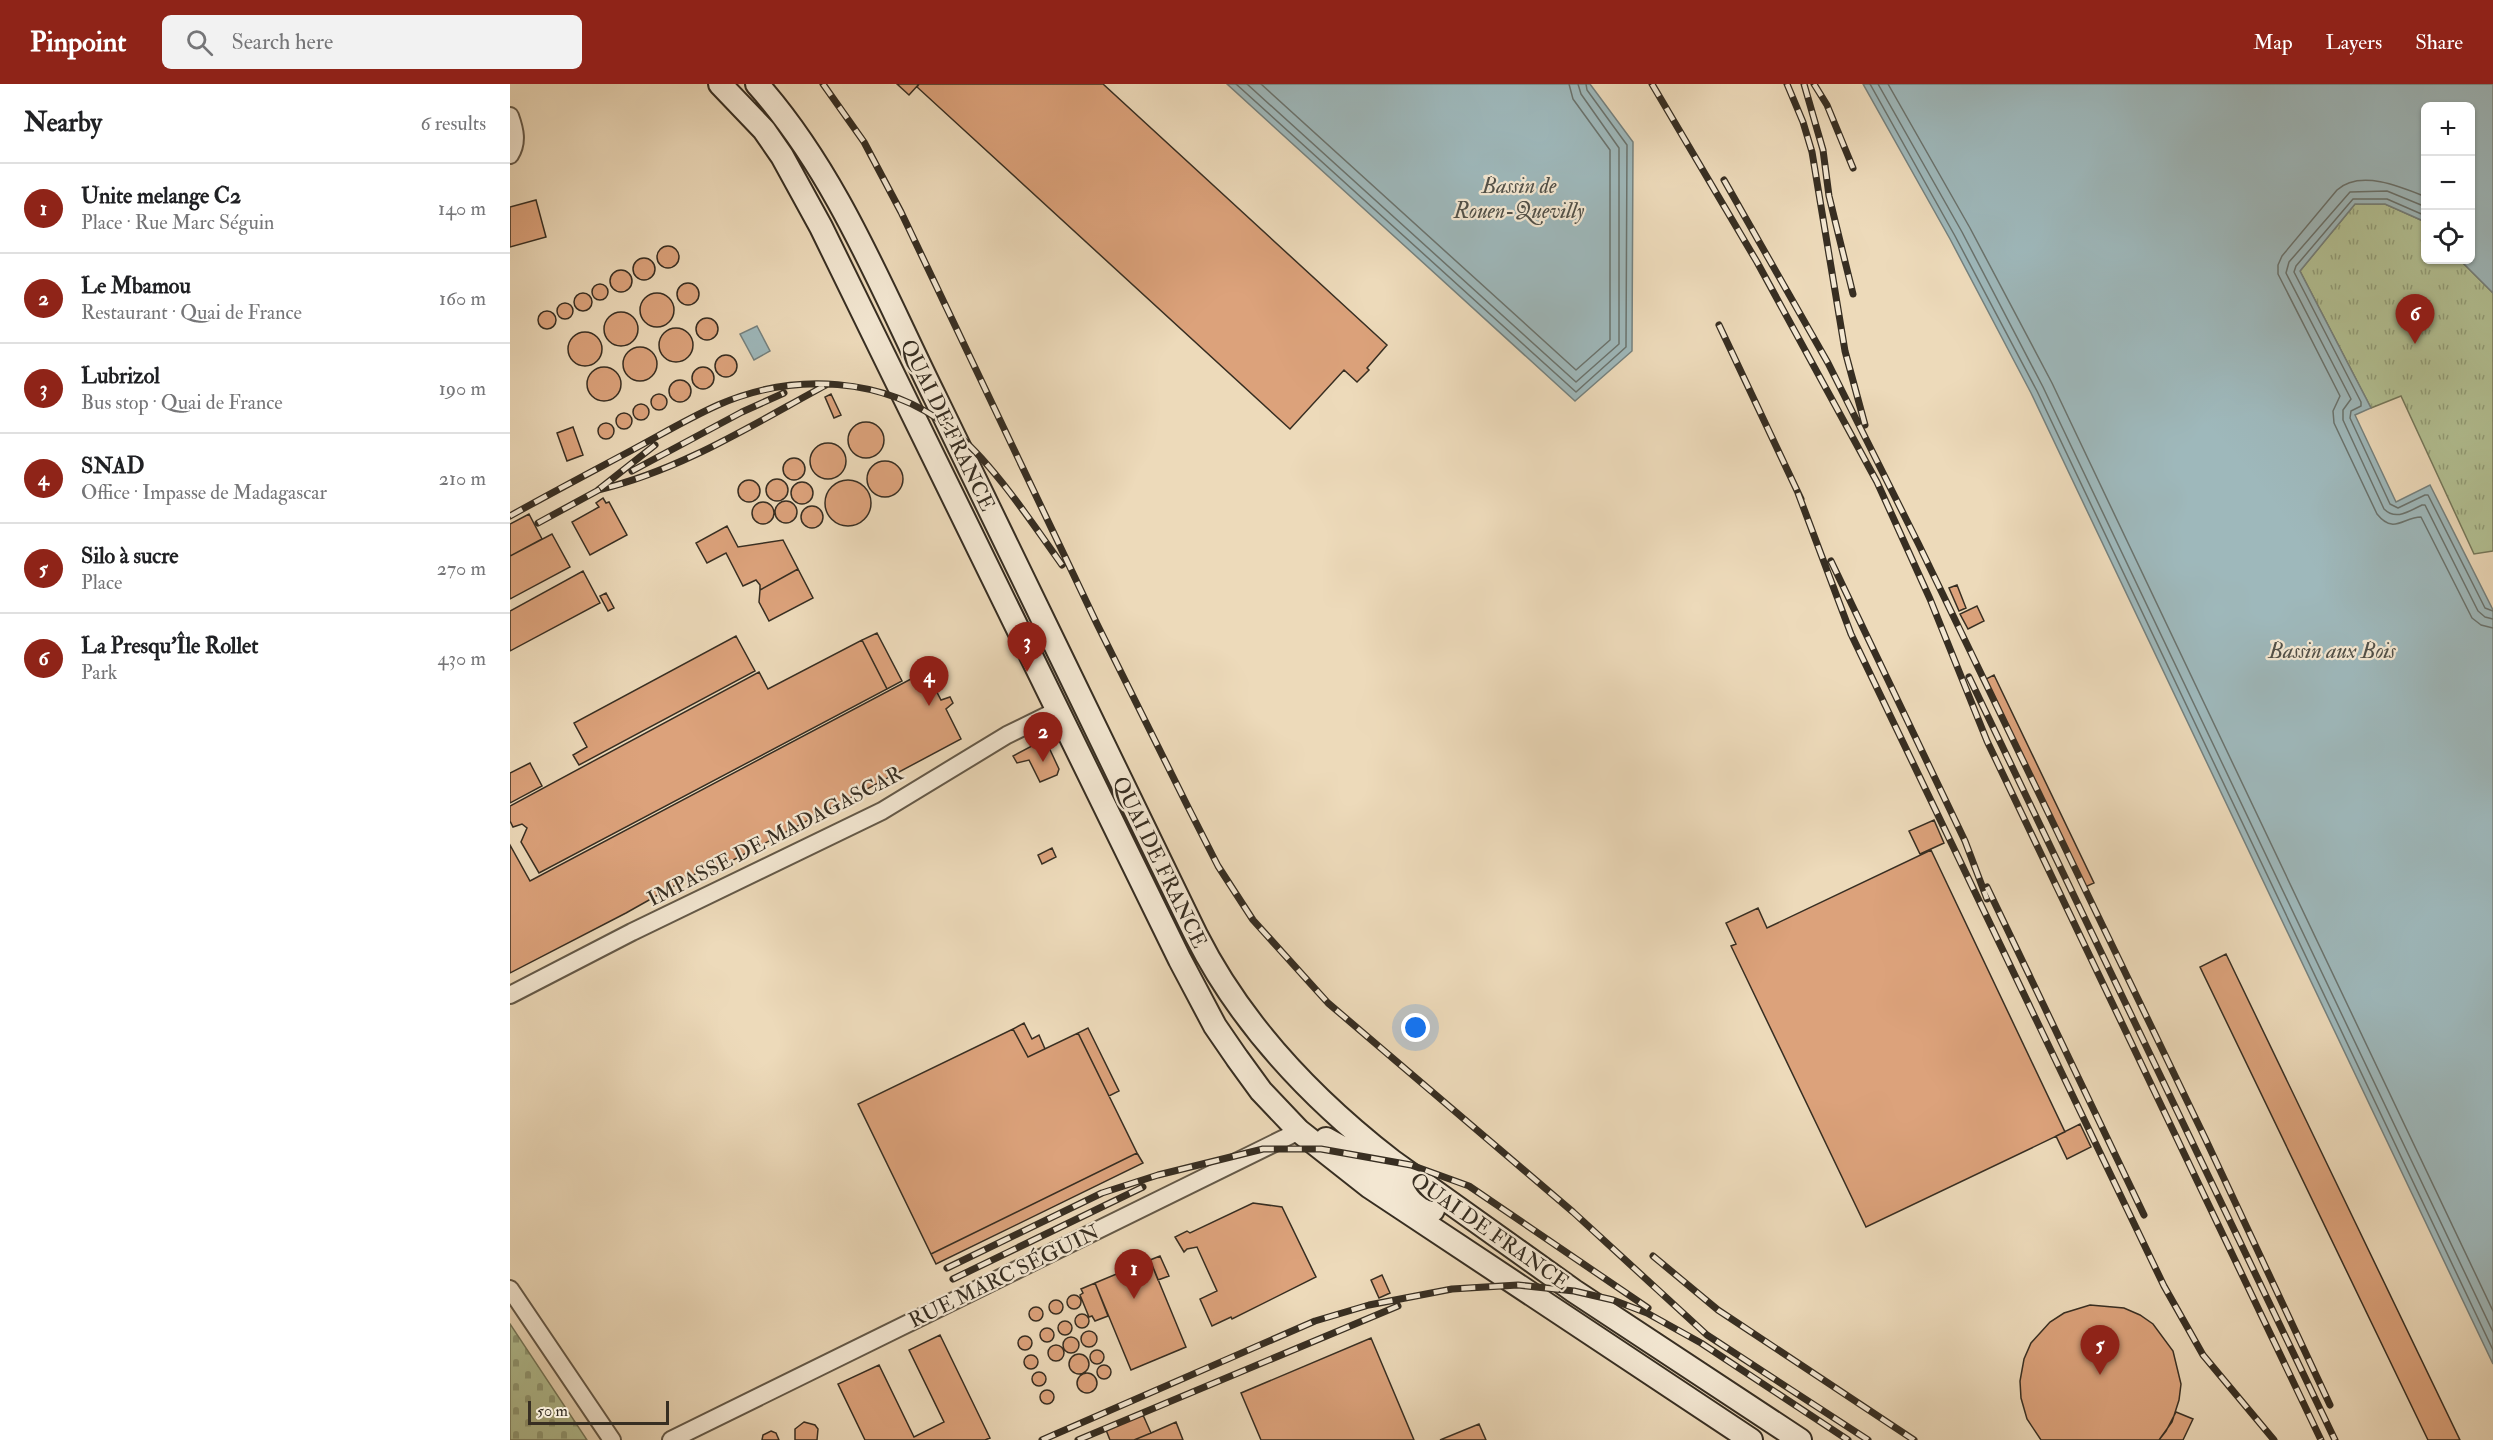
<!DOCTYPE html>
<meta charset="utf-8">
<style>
:root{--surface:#fff;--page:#f2f2f2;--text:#202124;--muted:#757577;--line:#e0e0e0;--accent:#8f2418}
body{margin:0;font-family:"IM FELL Double Pica",serif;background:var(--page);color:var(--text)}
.controls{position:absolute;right:18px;top:18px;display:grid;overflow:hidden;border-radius:9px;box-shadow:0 2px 4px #0004}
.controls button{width:54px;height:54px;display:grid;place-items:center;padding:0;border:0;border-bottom:2px solid var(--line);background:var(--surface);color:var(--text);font:30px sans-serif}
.scale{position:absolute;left:18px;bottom:15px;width:141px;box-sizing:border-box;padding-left:6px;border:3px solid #372e22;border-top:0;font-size:16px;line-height:21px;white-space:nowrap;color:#372e22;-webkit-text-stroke:4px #f3e7d2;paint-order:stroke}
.you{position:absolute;left:906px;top:944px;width:21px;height:21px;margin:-15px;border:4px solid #fff;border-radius:50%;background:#1a73e8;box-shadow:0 0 0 9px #1a73e833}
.badge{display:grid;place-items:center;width:39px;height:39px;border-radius:50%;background:var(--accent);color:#fff;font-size:20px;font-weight:700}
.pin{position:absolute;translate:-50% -50px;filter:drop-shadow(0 2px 3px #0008)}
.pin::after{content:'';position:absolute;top:32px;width:21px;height:18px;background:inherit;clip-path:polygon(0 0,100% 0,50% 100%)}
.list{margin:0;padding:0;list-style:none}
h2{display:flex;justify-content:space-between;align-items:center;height:78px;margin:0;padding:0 24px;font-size:26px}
h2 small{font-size:20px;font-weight:400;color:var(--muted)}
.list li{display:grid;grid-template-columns:39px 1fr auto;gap:18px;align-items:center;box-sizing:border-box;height:90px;padding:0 24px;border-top:2px solid var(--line)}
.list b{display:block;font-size:22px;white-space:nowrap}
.list p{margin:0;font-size:20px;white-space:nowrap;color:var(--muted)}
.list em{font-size:20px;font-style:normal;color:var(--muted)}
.icon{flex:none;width:33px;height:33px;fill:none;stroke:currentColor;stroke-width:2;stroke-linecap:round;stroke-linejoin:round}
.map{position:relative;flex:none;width:1983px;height:1356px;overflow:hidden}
header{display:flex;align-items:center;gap:36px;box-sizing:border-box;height:84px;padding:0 30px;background:var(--accent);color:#fff}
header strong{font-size:28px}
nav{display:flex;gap:33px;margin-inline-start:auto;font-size:21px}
.search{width:420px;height:54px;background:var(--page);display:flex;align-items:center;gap:15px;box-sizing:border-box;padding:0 21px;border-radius:9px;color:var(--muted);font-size:22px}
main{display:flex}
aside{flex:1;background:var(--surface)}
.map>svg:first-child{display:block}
.grass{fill:url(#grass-tufts);stroke:#75785b;stroke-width:1.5}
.cemetery{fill:url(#cemetery-stones);stroke:#75785b;stroke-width:1.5}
.water{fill:#9eb8bb;stroke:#75817e;stroke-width:1.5}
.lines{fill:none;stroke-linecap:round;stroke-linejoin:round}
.shore{stroke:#6a736e;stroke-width:1.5}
.building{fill:#dca27b;stroke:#372e22;stroke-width:1.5}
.minor-casing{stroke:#645948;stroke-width:20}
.secondary-casing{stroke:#372e22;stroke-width:26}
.minor{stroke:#f3e7d2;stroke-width:16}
.secondary{stroke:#f3e7d2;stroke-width:22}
.rail-casing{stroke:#372e22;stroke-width:7}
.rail{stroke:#f3e7d2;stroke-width:4.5;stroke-dasharray:14;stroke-linecap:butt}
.labels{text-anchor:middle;stroke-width:4.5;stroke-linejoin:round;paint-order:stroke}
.street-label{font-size:21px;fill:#372e22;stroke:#f3e7d2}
.water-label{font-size:22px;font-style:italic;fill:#515048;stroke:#f3e7d2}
</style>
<header>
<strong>Pinpoint</strong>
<div class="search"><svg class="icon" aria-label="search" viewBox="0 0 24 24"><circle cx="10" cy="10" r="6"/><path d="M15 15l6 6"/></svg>Search here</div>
<nav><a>Map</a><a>Layers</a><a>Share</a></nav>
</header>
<main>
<aside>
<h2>Nearby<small>6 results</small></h2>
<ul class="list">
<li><span class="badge">1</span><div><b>Unite melange C2</b><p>Place · Rue Marc Séguin</p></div><em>140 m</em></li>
<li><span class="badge">2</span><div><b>Le Mbamou</b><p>Restaurant · Quai de France</p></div><em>160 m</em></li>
<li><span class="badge">3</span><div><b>Lubrizol</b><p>Bus stop · Quai de France</p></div><em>190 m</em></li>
<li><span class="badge">4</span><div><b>SNAD</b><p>Office · Impasse de Madagascar</p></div><em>210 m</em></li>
<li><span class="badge">5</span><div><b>Silo à sucre</b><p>Place</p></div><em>270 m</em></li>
<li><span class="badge">6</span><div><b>La Presqu'Île Rollet</b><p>Park</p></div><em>430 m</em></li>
</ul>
</aside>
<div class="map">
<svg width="1983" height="1356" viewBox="0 0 1983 1356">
<defs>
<pattern id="grass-tufts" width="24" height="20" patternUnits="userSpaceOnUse" patternTransform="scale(1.5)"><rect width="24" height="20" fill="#b3c194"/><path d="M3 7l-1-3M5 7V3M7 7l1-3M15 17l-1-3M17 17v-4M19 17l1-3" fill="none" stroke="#929d78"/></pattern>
<pattern id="cemetery-stones" width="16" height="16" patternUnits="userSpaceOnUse" patternTransform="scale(1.5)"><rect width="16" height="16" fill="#b3c194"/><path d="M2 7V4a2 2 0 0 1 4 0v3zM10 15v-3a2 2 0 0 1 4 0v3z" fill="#929d78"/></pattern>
</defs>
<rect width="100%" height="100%" fill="#eddaba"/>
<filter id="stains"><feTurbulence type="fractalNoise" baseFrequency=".00333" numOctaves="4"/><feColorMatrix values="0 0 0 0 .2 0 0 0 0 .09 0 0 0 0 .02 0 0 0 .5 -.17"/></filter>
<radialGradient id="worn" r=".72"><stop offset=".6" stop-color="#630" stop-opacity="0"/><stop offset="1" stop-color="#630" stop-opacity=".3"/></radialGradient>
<path class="grass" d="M1845,120H1875L1911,136L1915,140L1916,176H1950L1983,209V467L1964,470L1891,312L1861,324L1790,187Z"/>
<path class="cemetery" d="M0,1240L77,1356H0Z"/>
<path class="water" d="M717,0H1080L1123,58L1122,267L1065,317Z
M1353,0H1983V209L1950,176H1960V22H1916L1915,140L1911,136L1875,120H1845L1790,187L1861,324L1845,331L1886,418L1920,401L1983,526V1280L1521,309L1440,155Z
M247,242L260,267L244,276L230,250Z"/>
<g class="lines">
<path class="shore" d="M726,0L1066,308L1116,263L1117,61L1077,6L1076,0
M737,0L1066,298L1109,260V64L1071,10L1068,0
M751,0L1066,286L1100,256V66L1063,15L1059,0
M1360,0L1445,152L1527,307L1983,1266
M1368,0L1452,148L1533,303L1983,1248
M1378,0L1460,144L1542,299L1983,1227
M1916,113C1892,103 1850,85 1827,106L1772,172L1768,181V190L1830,312L1823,327L1824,339L1867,430C1884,451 1893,433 1911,433L1962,534L1971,541L1983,544
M1916,123L1877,107L1840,108L1779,178L1776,189L1841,315L1833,326V336L1874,425C1886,437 1899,427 1912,421H1915L1968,527L1975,533L1983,535
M1916,132L1877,115H1843L1786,182L1784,188L1851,318V322L1841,327L1840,334L1880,420L1888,424L1915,411H1918L1975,524L1983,527"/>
</g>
<path class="building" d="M387,0H409L399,11Z
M409,0H593L877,261L857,284L859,286L847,298L834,286L780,345L407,3Z
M26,116L36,153L0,163V123Z
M147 173a11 11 0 1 1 22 0a11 11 0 1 1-22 0Z
M123 185a11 11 0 1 1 22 0a11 11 0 1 1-22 0Z
M100 197a11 11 0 1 1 22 0a11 11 0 1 1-22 0Z
M167 210a11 11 0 1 1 22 0a11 11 0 1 1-22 0Z
M82 208a8 8 0 1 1 16 0a8 8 0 1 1-16 0Z
M64 218a9 9 0 1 1 18 0a9 9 0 1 1-18 0Z
M130 226a17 17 0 1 1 34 0a17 17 0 1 1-34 0Z
M47 227a8 8 0 1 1 16 0a8 8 0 1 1-16 0Z
M28 236a9 9 0 1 1 18 0a9 9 0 1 1-18 0Z
M94 245a17 17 0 1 1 34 0a17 17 0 1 1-34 0Z
M186 245a11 11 0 1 1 22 0a11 11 0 1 1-22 0Z
M149 261a17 17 0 1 1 34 0a17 17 0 1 1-34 0Z
M58 265a17 17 0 1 1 34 0a17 17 0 1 1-34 0Z
M113 280a17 17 0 1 1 34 0a17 17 0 1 1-34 0Z
M205 282a11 11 0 1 1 22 0a11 11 0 1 1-22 0Z
M182 294a11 11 0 1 1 22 0a11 11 0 1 1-22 0Z
M77 300a17 17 0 1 1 34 0a17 17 0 1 1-34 0Z
M159 307a11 11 0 1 1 22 0a11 11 0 1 1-22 0Z
M141 318a8 8 0 1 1 16 0a8 8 0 1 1-16 0Z
M321,310L331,331L324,334L315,313Z
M123 328a8 8 0 1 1 16 0a8 8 0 1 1-16 0Z
M106 337a8 8 0 1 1 16 0a8 8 0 1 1-16 0Z
M338 356a18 18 0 1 1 36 0a18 18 0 1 1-36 0Z
M88 347a8 8 0 1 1 16 0a8 8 0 1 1-16 0Z
M63,343L73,371L57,377L47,349Z
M300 377a18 18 0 1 1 36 0a18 18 0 1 1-36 0Z
M273 385a11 11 0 1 1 22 0a11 11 0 1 1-22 0Z
M357 395a18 18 0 1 1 36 0a18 18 0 1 1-36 0Z
M256 406a11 11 0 1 1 22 0a11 11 0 1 1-22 0Z
M228 407a11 11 0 1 1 22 0a11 11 0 1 1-22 0Z
M315 419a23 23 0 1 1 46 0a23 23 0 1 1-46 0Z
M281 409a11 11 0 1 1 22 0a11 11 0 1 1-22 0Z
M93,414L96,419L99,418L117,451L80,471L62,438L89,423L86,419Z
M265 428a11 11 0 1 1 22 0a11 11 0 1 1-22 0Z
M242 429a11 11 0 1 1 22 0a11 11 0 1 1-22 0Z
M291 433a11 11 0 1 1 22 0a11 11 0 1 1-22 0Z
M19,430L32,455L0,472V440Z
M217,442L228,463L273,456L288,485L250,506V501L246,496L233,502L216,469L197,479L186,459Z
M42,450L60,483L0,515V472Z
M288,485L303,514L259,537L249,518L250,506Z
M73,487L90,519L0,567V527Z
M1447,501L1456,524L1449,527L1439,504Z
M96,509L104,524L98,527L90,512Z
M1467,522L1474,537L1458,545L1450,530Z
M367,549L392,597L377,605L352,556Z
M226,552L245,587L69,681L63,671L77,663L64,639Z
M352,556L377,605L29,789L11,758L17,744L12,740L3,743L0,737V722L249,588L258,605Z
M416,587L431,616L440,613L443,619L436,625L451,655L197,790L194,785L116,829L0,889V761L20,797Z
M1484,591L1584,799L1575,803L1476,595Z
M535,655L549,685L547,691L530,698L519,676L507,679L503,672Z
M20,679L32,702L0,719V689Z
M1424,736L1434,759L1410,770L1399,747Z
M542,764L546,773L532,780L528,771Z
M1421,766L1555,1048L1356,1143L1221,862L1226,860L1216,839L1248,824L1257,844Z
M1716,870L1950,1356H1918L1690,883Z
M514,939L522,955L529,951L535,965L518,973L503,945Z
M578,944L609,1007L599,1012L568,949Z
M503,945L518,973L568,949L627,1069L421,1170L348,1020Z
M1570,1040L1581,1063L1557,1075L1546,1052Z
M627,1069L633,1079L426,1180L421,1170Z
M743,1119L772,1123L806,1193L722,1235L721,1233L702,1242L690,1215L707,1207L687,1163L677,1165L674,1168L665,1153L677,1147L680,1149Z
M650,1172L659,1192L648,1196L640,1176Z
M640,1176L676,1263L621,1286L585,1199Z
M872,1191L880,1209L869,1214L861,1196Z
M585,1199L598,1232L585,1237L582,1232L579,1233L570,1211L573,1209L571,1205Z
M557 1218a7 7 0 1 1 14 0a7 7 0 1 1-14 0Z
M539 1223a7 7 0 1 1 14 0a7 7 0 1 1-14 0Z
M1580,1221L1614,1224L1630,1231L1643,1240L1663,1267L1671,1300L1669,1316L1662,1338L1649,1356H1531L1517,1335L1511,1314L1510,1297L1514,1275L1521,1259L1540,1238L1554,1229Z
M519 1230a7 7 0 1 1 14 0a7 7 0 1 1-14 0Z
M565 1237a7 7 0 1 1 14 0a7 7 0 1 1-14 0Z
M548 1244a7 7 0 1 1 14 0a7 7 0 1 1-14 0Z
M530 1251a7 7 0 1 1 14 0a7 7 0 1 1-14 0Z
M571 1255a8 8 0 1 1 16 0a8 8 0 1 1-16 0Z
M430,1251L480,1354L475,1356H355L328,1300L369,1281L404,1353L434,1338L399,1266Z
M508 1259a7 7 0 1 1 14 0a7 7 0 1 1-14 0Z
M553 1261a8 8 0 1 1 16 0a8 8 0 1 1-16 0Z
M861,1254L904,1356H751L731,1309Z
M538 1269a8 8 0 1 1 16 0a8 8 0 1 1-16 0Z
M580 1273a7 7 0 1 1 14 0a7 7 0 1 1-14 0Z
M559 1280a10 10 0 1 1 20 0a10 10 0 1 1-20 0Z
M514 1278a7 7 0 1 1 14 0a7 7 0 1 1-14 0Z
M587 1288a7 7 0 1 1 14 0a7 7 0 1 1-14 0Z
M522 1295a7 7 0 1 1 14 0a7 7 0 1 1-14 0Z
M567 1299a10 10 0 1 1 20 0a10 10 0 1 1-20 0Z
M530 1313a7 7 0 1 1 14 0a7 7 0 1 1-14 0Z
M1666,1328L1683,1335L1673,1356H1649L1656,1347Z
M633,1331L641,1349L624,1356H600L596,1346Z
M294,1338L305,1341L308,1345L307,1356H285V1345Z
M666,1338L673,1356H624L641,1349Z
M969,1340L976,1356H930Z
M261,1347L266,1349L269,1356H252L253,1351Z"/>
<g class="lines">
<defs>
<path id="minor" d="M0,32C5,46 8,58 0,71
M0,911L122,848L372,727L497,651L548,626
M0,1205L102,1356
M161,1356L789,1047"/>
<path id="secondary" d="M210,0L254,46L272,72L311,143L670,876L705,942L727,974L751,1007L789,1047L860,1103L1241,1356
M247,0C327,90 372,206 425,313C513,492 598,672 686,851C732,942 802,1015 882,1077L1064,1207L1290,1356
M816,1055L845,1071L923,1126"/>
</defs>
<use href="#minor" class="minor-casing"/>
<use href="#secondary" class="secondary-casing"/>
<use href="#minor" class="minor"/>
<use href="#secondary" class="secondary"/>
<defs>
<path id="rail" d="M313,0L354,58L391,128L587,540L678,723L708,782L743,836L818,919L1063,1128L1197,1251L1358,1356
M1142,0L1247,178L1367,398L1420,515L1477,657L1811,1356
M1277,0L1293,38L1302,68L1335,267L1355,341
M1294,0L1313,66L1319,112L1343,210
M1304,0L1317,21L1343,84
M1214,96L1318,279L1409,461L1695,1054L1820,1321
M1209,241L1291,415
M145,361L88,406C171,386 242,341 316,301
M122,387L232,328L274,309
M1288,409L1341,550L1654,1202L1693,1271L1764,1356
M0,432C41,409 83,387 124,365C152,350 179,334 208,321C283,288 375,292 440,344C482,378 520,436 552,481
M28,439L96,402
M1321,477L1455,757L1477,815
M1459,593L1825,1356
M1477,803L1634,1131
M1143,1172L1208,1226L1404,1356
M437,1184L592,1109L648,1091L753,1065H811L901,1081L959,1102L1138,1224
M443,1195L633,1103
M532,1356L805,1237L859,1221L942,1205L1008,1201L1064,1207L1103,1216L1137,1229L1191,1259L1338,1356
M568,1356L888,1222"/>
</defs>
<use href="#rail" class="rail-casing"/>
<use href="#rail" class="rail"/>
</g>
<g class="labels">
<g class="street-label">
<text transform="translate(438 341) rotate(64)" y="7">QUAI DE FRANCE</text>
<text transform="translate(265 752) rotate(-27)" y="7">IMPASSE DE MADAGASCAR</text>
<text transform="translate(650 778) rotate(64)" y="7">QUAI DE FRANCE</text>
<text transform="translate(980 1147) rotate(35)" y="7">QUAI DE FRANCE</text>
<text transform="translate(494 1192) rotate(-26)" y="7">RUE MARC SÉGUIN</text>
</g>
<g class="water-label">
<text x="1009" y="109">Bassin de<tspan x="1009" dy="25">Rouen-Quevilly</tspan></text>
<text x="1822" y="574">Bassin aux Bois</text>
</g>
</g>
<rect width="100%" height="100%" filter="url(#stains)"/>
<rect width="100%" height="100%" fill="url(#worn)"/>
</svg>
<div class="controls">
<button>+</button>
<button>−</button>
<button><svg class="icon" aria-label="locate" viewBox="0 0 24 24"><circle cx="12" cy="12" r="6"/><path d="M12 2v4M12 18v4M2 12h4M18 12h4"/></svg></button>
</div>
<div class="scale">50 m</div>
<div class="you"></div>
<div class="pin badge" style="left:624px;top:1215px">1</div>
<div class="pin badge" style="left:533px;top:678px">2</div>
<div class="pin badge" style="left:517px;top:588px">3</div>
<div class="pin badge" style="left:419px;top:622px">4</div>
<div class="pin badge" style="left:1590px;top:1291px">5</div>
<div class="pin badge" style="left:1905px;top:260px">6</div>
</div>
</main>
